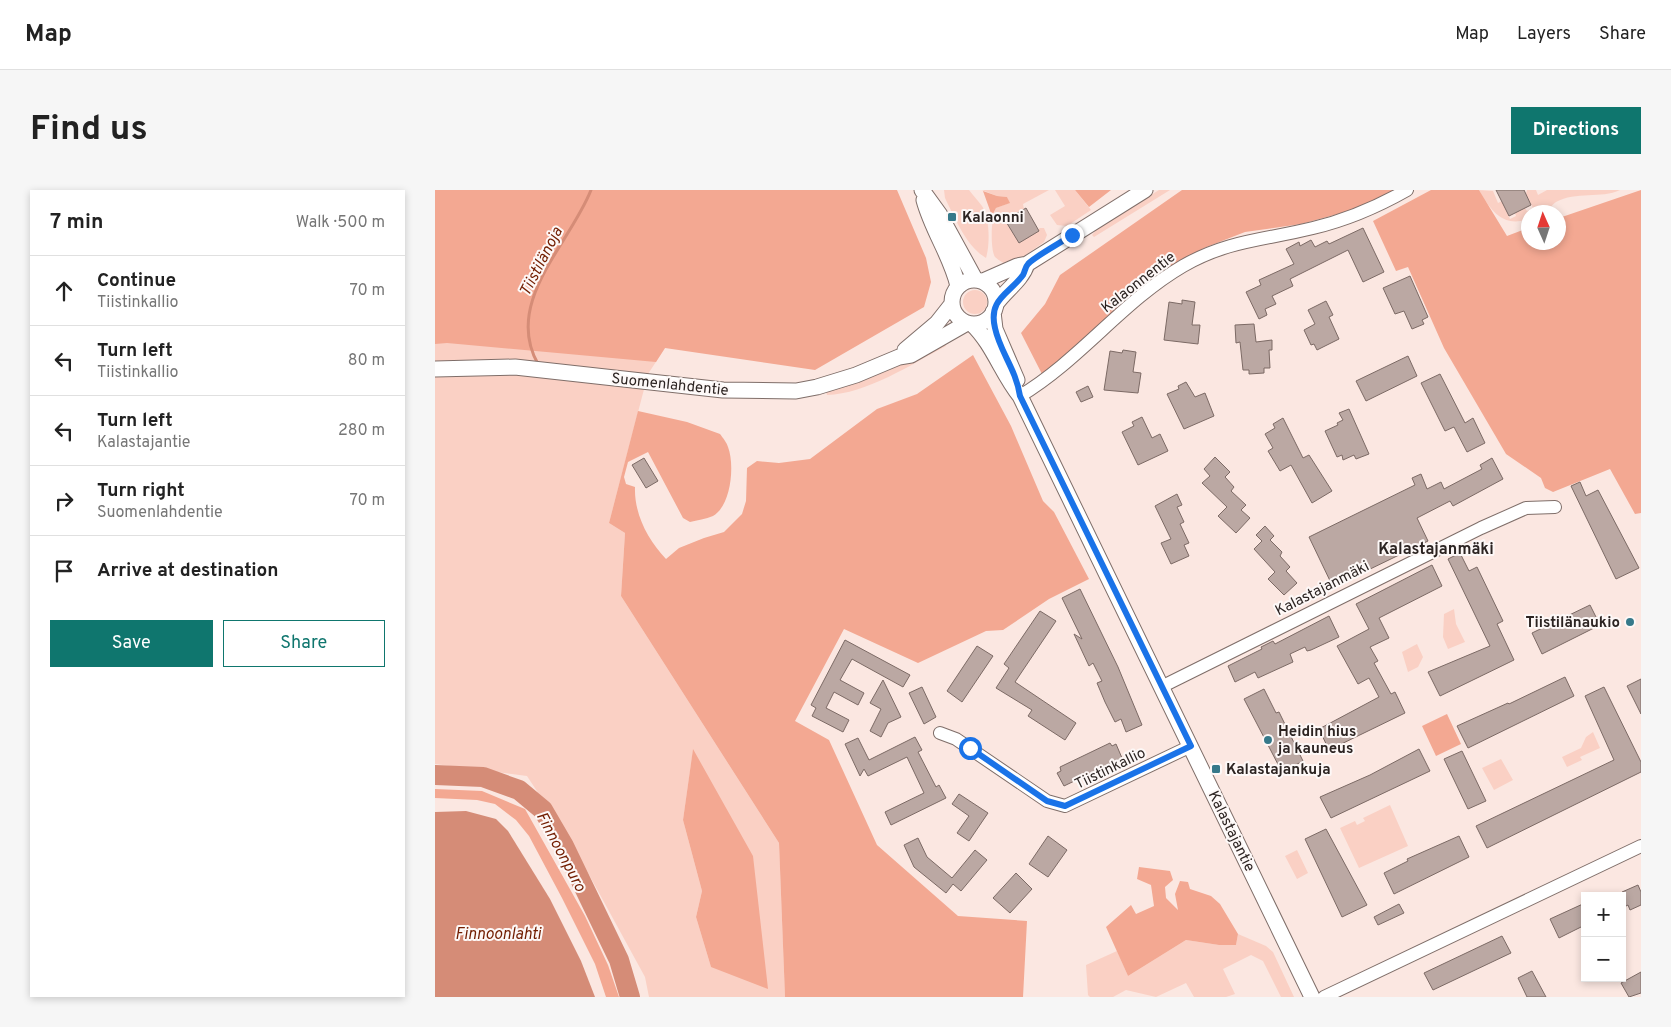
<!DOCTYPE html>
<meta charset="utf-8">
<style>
:root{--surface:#fff;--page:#f6f6f6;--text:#222;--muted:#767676;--line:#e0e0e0;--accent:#0f766e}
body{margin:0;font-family:Overpass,sans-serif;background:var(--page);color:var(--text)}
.controls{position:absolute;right:15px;bottom:15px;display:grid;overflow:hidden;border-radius:0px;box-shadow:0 2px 8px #0003}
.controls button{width:45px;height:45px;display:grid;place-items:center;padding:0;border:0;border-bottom:1px solid var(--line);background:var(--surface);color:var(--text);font:25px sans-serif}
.compass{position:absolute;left:1086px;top:15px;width:45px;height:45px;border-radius:50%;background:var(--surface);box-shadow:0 2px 8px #0003;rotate:357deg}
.stop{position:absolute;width:15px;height:15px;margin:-11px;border:4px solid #1a73e8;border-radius:50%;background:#fff}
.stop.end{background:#1a73e8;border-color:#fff;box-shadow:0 1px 5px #0008}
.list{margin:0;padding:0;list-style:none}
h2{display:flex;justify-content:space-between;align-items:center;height:65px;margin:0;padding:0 20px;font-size:21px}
h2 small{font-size:16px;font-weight:400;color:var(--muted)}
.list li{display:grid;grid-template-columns:32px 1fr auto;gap:15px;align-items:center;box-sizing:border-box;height:70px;padding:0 20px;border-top:1px solid var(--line)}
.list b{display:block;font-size:19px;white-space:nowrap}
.list p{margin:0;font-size:16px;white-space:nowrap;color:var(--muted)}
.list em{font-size:16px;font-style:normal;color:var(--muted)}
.actions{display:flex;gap:10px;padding:15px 20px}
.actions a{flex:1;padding:11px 0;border:1px solid var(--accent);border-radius:0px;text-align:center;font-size:18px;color:var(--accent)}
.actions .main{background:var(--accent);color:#fff}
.icon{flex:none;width:28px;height:28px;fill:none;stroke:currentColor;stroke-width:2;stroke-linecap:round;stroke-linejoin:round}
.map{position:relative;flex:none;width:1206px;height:807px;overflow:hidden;border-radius:0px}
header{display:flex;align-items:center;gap:30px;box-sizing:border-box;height:70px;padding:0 25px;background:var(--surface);border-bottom:1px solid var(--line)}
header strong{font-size:24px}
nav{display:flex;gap:28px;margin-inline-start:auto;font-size:18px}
.intro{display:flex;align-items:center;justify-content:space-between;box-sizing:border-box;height:120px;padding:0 30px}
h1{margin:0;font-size:35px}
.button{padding:12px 22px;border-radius:0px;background:var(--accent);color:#fff;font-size:18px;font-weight:700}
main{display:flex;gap:30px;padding:0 30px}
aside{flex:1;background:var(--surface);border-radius:0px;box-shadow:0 2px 8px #0003}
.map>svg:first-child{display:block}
.green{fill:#fad0c4;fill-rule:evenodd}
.forest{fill:#f3a892}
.water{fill:#d58c77}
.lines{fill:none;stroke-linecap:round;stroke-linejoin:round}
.stream{stroke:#d58c77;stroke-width:3}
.river{stroke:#d58c77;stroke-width:20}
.building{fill:#bba8a3;stroke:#7c6a65}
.minor-casing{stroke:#7f6e69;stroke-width:14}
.major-casing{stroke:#7f6e69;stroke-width:17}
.minor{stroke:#fff;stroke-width:12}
.major{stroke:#fff;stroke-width:15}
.route{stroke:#1a73e8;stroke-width:6}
.poi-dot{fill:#36798a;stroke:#fdf8f7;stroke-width:2}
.labels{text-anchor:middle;stroke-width:4;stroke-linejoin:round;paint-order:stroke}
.poi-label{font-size:15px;font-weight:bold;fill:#2c2422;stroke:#fdf8f7;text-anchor:start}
.street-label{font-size:15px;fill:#2c2422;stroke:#fdf8f7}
.water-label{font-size:16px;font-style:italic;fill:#721d00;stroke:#fdf8f7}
.neighbourhood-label{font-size:16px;font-weight:bold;fill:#2c2422;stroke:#fdf8f7}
</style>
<header>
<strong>Map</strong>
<nav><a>Map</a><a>Layers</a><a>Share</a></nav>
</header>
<div class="intro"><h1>Find us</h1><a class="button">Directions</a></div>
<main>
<aside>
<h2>7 min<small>Walk · 500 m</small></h2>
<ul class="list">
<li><svg class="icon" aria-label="ahead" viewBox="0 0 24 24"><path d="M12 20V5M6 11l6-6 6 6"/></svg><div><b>Continue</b><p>Tiistinkallio</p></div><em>70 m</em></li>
<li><svg class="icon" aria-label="left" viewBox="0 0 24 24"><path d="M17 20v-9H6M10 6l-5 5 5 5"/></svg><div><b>Turn left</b><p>Tiistinkallio</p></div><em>80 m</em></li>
<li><svg class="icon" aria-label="left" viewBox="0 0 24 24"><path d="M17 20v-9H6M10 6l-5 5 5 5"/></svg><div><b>Turn left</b><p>Kalastajantie</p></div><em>280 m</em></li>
<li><svg class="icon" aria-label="right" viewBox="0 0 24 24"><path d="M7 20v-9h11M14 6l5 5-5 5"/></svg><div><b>Turn right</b><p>Suomenlahdentie</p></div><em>70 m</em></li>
<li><svg class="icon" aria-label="arrive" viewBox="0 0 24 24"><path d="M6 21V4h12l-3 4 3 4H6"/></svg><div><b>Arrive at destination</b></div></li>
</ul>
<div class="actions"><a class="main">Save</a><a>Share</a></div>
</aside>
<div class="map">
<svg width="1206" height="807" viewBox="0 0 1206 807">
<rect width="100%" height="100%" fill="#fbe7e1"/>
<path class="green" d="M0,0L230,158L213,184L174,333L190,343L186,406L344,653L350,807H214L210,787L140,659L92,586L0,574ZM258,560L276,777L261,727L267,701L248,630Z
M509,0H534C538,5 543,11 547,16C555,28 555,55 551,68C531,56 520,28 510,8Z
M547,0H614L588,14L589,19L570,30L584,53L605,38H609L612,45L609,52L574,77C570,73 564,71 560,67C555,59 556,26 561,18L574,13L572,7L562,6Z
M620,0H640L656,20L632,36L622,35L615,25L630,16Z
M724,0H735L659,47L657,45L663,38Z
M1044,0L1058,1L1063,13L1067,11L1075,29L1081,26L1080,23L1090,18L1092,21L1098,18L1091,4L1092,0H1101L1103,5L1112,0H1185C1166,9 1141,1 1121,12C1117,14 1115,20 1110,22H1094L1093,29C1068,38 1055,20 1044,0Z
M528 112a12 12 0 1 1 24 0a12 12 0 1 1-24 0Z
M508,150L511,156C477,174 431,204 392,205L391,201L452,181Z
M1019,419L1021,434L1030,452L1013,459L1008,447L1009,424Z
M982,454L988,467L983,477L973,482L967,462Z
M1158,542L1165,558L1145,567L1147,570L1132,577L1127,567L1146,558L1151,547Z
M1066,569L1078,590L1059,600L1047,578Z
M955,615L973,656L924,678L905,638L920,631L922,635L930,631L928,628Z
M862,660L873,683L862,689L850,666Z
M803,744L831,756L838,762L859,807H846L828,771L816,765L788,779L800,804L791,807H759L751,793L721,807L691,800L678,807H655L653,805L651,775L682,761L693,786L751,750L784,755H801Z"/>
<path class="forest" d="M0,0H462L491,68L496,92L489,117L380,180L230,158L221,172L12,153L0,154Z
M640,0H676L654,17Z
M747,0H960L925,18L866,34L810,42L769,58L735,77L608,186L586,143L610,114L625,85Z
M996,0H1044L1072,46L1093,38L1094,52H1124V28L1206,0V323L1200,324L1175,279L1118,302L1110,298L1106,288L1071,264L1009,158L973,77L961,81L938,31Z
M548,1L562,6L572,7L575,13L561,18L557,26Z
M538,165L576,236L608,311L619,322L654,389L614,409L568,440L551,441L483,473L409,439L360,531L394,550L442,655L523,726L592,731L588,807H350L344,653L186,406L190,343L174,333L203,221L252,232L285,244C288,248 292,253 293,257C300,275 296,316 278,326C271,329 262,330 255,332L248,328L213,262L193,272L189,287L191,294L200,297C199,324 213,350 231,369L244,358L269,348L289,342L307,324L311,311L312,278L322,271L344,273L375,269L442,219L482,204Z
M1012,524L1026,554L1001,566L987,536Z
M258,559L318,666L333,799L276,777L261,727L267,701L248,630Z
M0,599L47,601L90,619L150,726L173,775L184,807H171L160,774L127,708L94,646L81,630L60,614L42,610L0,608Z
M704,677L735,681L738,690L730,697L731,708L743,720L740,704L745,691L753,692L755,699L776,706L785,714L803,744L801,755H784L751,750L693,786L671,737L696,715L701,724L719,716L716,695L702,689Z"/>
<path class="water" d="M31,621L61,629L73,641L115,709L146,771L160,807H0V622Z"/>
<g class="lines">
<path class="stream" d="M103,174C68,112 135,54 156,0"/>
<path class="river" d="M0,585L48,587L84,600L108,620L129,656L184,770L195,807"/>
</g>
<path class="building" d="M1061,0H1089L1096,15L1074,26Z
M591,18L604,41L584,53L570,30Z
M928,38L949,82L928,92L913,60L855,89L858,96L837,106L841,114L830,119L832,125L824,129L811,102L826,95L824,90L859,74L851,59L864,52L865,56L876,50L880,57L892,51L894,54Z
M975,86L993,127L987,130L989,134L977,139L969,121L960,124L948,98Z
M747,110L760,112L757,135H765L763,154L729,150L734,112L747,114Z
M891,111L898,125L894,127L904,149L882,160L879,154L876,155L869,140L880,134L873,120Z
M819,134L821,152L837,150V160H834L835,178H829V183L814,184V180H808L805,152L801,153L800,135Z
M688,160L701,162L698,182L706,183L703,203L669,200L675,161L687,163Z
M973,166L982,186L931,211L921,191Z
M1005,184L1030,233L1038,228L1050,253L1032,262L1019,237L1010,241L986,193Z
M751,192L760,207L770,203L779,226L749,239L732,204L744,199L743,196Z
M653,196L658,207L646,212L641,202Z
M914,219L934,264L921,269L919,265L908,270L907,265L902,267L890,241L903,235L902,233L908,230L904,223Z
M707,227L717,248L725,244L733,261L703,275L687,242L699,236L697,232Z
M848,228L868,268L874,265L897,301L877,313L856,275L845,281L833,261L838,258L830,244L840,238L838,234Z
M780,267L795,282L790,287L799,297L796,301L811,315L806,320L815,328L801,343L783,326L792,317L767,293L775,286L769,279Z
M209,268L223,291L211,298L197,275Z
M1057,268L1068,289L1018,316L1015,311L982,328L993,351L898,397L874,347L980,295L977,288L986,284L992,299L1006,292L1009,299L1047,279L1045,275Z
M1145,292L1151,306L1163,300L1204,378L1181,389L1136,296Z
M742,304L747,315L742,317L749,332L745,334L754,353L749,355L754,366L736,374L726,353L736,349L720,316Z
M830,336L839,346L835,350L847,362L845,366L855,377L851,381L862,393L849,405L833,389L840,382L819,359L827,351L821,345Z
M1025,363L1034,381L1042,377L1068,431L1062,434L1079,470L1005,506L993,482L1055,456L1013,369Z
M997,375L1007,396L944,428L954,448L935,457L943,471L939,473L956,504L960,502L970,523L894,560L884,539L944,507L934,488L923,494L902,456L934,439L921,414Z
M645,399L683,477L707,535L691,542L686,529L680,532L670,512L662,493L667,491L658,473L654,476L639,444L647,449L627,408Z
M1155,415L1165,435L1107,464L1097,443Z
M605,421L621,431L580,492L641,533L630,550L593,526L597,520L561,498L574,478L569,474Z
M894,426L904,447L876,460L872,461L870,457L855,464L858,472L823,488L820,482L800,492L793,476L827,459L826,457L838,451L840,454Z
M410,450L475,485L468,497L417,469L405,490L429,503L423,515L399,502L391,518L414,530L408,542L377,526L381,518L376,515Z
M542,456L558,466L527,512L512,501Z
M1130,487L1139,506L1033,558L1022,536L1073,513L1074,514Z
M1206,489V524L1192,496Z
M448,490L466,527L453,533L446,547L435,541L446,519L435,513Z
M487,497L501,527L489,534L474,503Z
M1169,497L1206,572V582L1052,658L1041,636L1179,570L1150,506Z
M829,499L841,523L844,522L868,571L847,582L809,509Z
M480,547L487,560L483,562L501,597L504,595L511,608L456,635L450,622L489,603L472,567L433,586L429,579L425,586L410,554L423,548L434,570Z
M675,553L677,556L681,554L687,568L629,596L622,583L626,581L625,577Z
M984,559L995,581L896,628L885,607L935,585Z
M1027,561L1051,611L1033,619L1009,569Z
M524,604L553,623L534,651L522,643L534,626L517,614Z
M891,639L932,715L907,727L870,649Z
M613,646L632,660L613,687L594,674Z
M1024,646L1034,667L959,704L949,683L973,671L972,669Z
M483,648L492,667L517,688L540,660L552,670L526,701L518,694L511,703L479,677L469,655Z
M581,683L597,699L575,723L558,708Z
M1203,695L1206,702V715L1195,720L1193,715L1187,718V702Z
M1150,713V735L1124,748L1115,729Z
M964,714L969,723L943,735L939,727Z
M1067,746L1076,763L998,800L989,783Z
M1097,781L1111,807H1092L1083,788Z
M1206,782V803L1194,807L1186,793Z"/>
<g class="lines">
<defs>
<path id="minor" d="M585,206C645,170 688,111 748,76C793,50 830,50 878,38C912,30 942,17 972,0
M728,496L1046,338L1091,318L1120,317
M505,543L521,549L612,611L630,616L756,556
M889,807L1206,656"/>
<path id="major" d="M487,0L505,25L540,89
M489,10C497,40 516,66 523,96
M517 112a22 22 0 1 1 44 0a22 22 0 1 1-44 0Z
M548,91L582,76L592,74L710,0
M561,114C571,100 587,90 592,74
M558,122L560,139L582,190
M537,134C558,154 567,184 585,206L877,807
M470,160L502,133L517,114
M0,179L80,177L288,200L361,201L382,197L421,185L464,167L476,165L532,133"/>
</defs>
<use href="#minor" class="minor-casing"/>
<use href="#major" class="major-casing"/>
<use href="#minor" class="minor"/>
<use href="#major" class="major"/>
</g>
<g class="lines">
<path class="route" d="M535,558L612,611L630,616L756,556L585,206C581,179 565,162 560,138C553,109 574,104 588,85C590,82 590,77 593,74C599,67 627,52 637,45"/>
</g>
<g class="poi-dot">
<rect x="512" y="22" width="10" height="10" rx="2.5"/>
<circle cx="1195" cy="432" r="5"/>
<circle cx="833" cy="550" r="5"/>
<rect x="776" y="574" width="10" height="10" rx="2.5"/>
</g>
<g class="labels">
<g class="poi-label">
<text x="527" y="32">Kalaonni</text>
<text x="1185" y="437" text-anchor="end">Tiistilänaukio</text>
<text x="843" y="546">Heidin hius<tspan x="843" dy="17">ja kauneus</tspan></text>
<text x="791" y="584">Kalastajankuja</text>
</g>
<g class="street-label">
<text transform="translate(703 92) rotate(-38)" y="5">Kalaonnentie</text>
<text transform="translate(235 194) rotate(6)" y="5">Suomenlahdentie</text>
<text transform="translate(887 398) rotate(-27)" y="5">Kalastajanmäki</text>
<text transform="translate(675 578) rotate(-26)" y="5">Tiistinkallio</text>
<text transform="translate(797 641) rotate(64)" y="5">Kalastajantie</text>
</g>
<g class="water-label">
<text transform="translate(105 71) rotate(-63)" y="6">Tiistilänoja</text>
<text transform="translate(127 661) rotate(62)" y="6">Finnoonpuro</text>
<text x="63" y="749">Finnoonlahti</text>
</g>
<g class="neighbourhood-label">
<text x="1001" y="364">Kalastajanmäki</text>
</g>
</g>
</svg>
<div class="controls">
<button>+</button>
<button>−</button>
</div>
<svg class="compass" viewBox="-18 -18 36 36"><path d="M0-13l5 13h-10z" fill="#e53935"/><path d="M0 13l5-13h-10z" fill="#767676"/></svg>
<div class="stop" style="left:535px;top:558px"></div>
<div class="stop end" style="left:637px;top:45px"></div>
</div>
</main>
